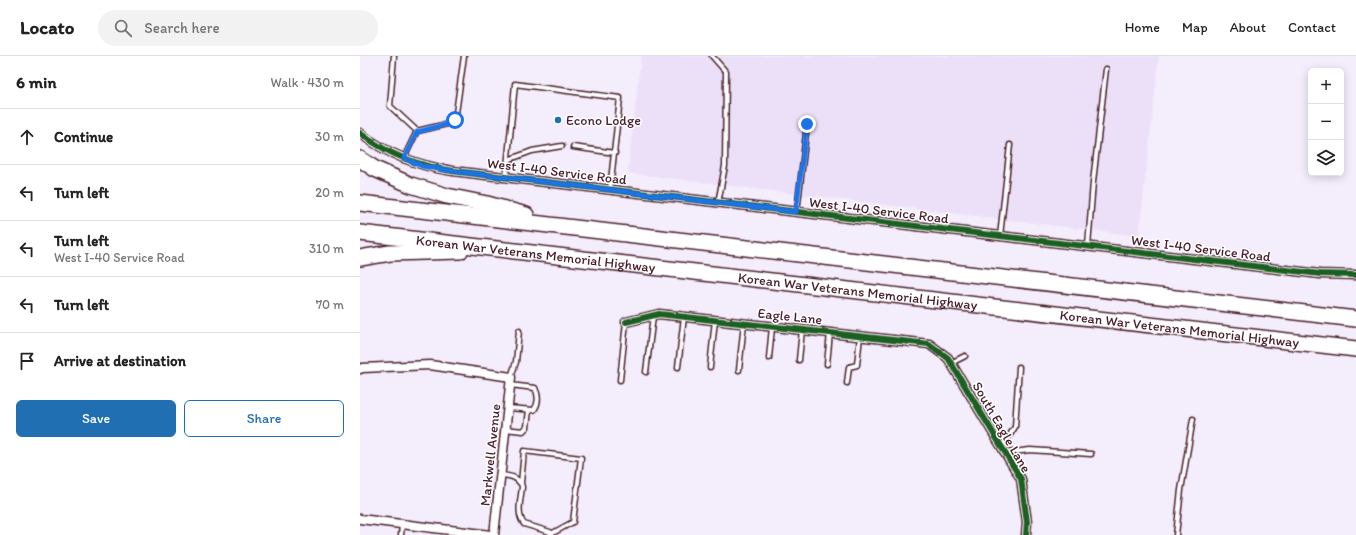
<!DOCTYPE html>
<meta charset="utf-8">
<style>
:root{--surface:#fff;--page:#f2f2f2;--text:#222;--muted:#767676;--line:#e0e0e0;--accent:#1f6fb2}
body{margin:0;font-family:Itim,sans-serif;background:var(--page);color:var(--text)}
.controls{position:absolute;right:12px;top:12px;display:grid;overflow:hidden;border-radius:6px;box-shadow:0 2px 10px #0003}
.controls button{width:36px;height:36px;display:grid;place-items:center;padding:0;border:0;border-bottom:1px solid var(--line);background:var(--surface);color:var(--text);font:20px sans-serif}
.stop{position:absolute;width:12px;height:12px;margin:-9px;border:3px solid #1a73e8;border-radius:50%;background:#fff}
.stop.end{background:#1a73e8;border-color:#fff;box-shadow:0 1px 4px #0008}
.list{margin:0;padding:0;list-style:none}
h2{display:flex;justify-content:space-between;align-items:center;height:52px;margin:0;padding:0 16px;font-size:17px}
h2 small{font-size:13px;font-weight:400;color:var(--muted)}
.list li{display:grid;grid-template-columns:26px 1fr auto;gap:12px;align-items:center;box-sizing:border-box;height:56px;padding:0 16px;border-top:1px solid var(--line)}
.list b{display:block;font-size:15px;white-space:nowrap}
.list p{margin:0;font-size:13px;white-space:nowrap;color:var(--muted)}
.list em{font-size:13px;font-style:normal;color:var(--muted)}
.actions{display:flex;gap:8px;padding:12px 16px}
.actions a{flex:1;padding:9px 0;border:1px solid var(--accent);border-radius:6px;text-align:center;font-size:14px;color:var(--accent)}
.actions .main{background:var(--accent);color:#fff}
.icon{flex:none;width:22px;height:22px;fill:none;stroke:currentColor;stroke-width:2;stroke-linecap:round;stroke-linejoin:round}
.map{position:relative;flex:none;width:996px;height:479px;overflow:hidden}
header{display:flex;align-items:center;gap:24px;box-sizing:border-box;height:56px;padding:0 20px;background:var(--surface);border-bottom:1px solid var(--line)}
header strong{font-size:19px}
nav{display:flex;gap:22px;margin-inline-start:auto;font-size:14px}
.search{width:280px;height:36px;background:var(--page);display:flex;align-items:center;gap:10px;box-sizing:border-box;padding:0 14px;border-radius:22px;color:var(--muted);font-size:15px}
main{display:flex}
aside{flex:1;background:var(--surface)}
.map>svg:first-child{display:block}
.built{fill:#ece0f9}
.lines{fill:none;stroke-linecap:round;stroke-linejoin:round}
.service-casing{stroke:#4a1f2b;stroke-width:7}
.minor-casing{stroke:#4a1f2b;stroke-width:11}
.motorway-casing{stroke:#4a1f2b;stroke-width:18}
.service{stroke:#fff;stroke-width:4}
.minor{stroke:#fff;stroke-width:8}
.motorway{stroke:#fff;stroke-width:15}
.cycleway-casing{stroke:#fff;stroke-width:8}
.cycleway{stroke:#1b5e20;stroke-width:6}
.route{stroke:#1a73e8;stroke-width:5}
.poi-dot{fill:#1f6fb2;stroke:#fff;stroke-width:1.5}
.labels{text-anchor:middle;stroke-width:3;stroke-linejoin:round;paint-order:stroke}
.poi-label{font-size:14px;fill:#4a1f2b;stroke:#fff;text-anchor:start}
.street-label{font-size:14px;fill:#4a1f2b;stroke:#fff}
</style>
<header>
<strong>Locato</strong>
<div class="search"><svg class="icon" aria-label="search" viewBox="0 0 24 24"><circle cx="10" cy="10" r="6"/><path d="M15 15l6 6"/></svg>Search here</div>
<nav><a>Home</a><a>Map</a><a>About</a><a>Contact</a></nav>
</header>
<main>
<aside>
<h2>6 min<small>Walk · 430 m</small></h2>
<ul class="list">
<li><svg class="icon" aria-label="ahead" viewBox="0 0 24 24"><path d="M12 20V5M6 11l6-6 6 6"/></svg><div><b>Continue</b></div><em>30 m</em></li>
<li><svg class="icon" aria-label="left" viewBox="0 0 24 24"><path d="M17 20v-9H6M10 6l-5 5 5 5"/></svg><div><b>Turn left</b></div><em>20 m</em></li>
<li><svg class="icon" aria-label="left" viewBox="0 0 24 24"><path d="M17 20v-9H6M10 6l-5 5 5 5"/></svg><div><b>Turn left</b><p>West I-40 Service Road</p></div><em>310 m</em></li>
<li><svg class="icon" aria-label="left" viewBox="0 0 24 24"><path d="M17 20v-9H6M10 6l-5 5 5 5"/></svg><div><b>Turn left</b></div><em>70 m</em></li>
<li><svg class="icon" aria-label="arrive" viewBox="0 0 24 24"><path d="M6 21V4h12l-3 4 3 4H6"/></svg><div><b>Arrive at destination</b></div></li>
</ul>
<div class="actions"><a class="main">Save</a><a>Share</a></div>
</aside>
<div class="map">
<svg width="996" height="479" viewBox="0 0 996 479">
<rect width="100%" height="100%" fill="#f4edfb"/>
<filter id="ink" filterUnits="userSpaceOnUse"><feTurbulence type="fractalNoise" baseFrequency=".025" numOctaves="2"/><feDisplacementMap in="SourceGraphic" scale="8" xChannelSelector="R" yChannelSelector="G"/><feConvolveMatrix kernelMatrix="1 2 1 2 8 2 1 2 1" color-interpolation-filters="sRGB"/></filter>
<g filter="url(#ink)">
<path class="built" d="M281,0H799L779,180L268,117Z"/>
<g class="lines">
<defs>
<path id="service" d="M34,0L30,50L57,75L44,102
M352,0L366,16L365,110L358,147
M57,75L91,67L95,64L104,0
M213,91L255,97
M148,104L172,95L202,90
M146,122L155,28L260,42L250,134
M437,156L447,68
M640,180L650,89
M728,190L733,126L746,13
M409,302L412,271
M439,304L442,274
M591,307L605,300
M467,308L470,277
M318,311L324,261
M350,311L355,264
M379,314L384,267
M286,316L293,260
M151,321L156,306L159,275
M260,324L266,266
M487,327L489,311L497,309L500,280
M148,352L174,354C179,347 179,340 175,332L150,329
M145,373L163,375L167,371L169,354
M642,391L655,371L659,311
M645,397L670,394L731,398
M141,419C148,420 156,420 160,427
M41,479L42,468
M191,479L190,476L164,468C156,458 161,442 162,431L161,427L164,395L221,402L213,466L191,478
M816,479L821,434L833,363"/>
<path id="minor" d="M0,77C28,99 58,110 93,115L960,218L996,219
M266,266L299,258L569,288L588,302L661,423L667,466L666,479
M0,313L2,312L70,309L151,321L134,479
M0,463L131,479"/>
<g id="motorway">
<path d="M0,103L15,113L51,129L87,140L127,148L166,159"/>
<path d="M0,147L996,263"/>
<path id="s1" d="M0,177L996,293"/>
<path d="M0,202L30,197L100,195"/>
</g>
</defs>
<use href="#service" class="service-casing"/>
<use href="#minor" class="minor-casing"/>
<use href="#motorway" class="motorway-casing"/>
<use href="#service" class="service"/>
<use href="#minor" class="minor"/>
<use href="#motorway" class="motorway"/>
<defs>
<path id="cycleway" d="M0,77C28,99 58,110 93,115L960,218L996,219
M266,266L299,258L569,288L588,302L661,423L667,466L666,479"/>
</defs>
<use href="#cycleway" class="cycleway-casing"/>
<use href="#cycleway" class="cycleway"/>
</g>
</g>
<g class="lines" filter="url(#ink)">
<path class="route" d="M95,64L91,67L57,76L44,102L62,110L93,115L436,156L447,68"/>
</g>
<circle class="poi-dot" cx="198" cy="64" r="4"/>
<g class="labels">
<g class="poi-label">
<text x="206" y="69">Econo Lodge</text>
</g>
<g class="street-label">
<text transform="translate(197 115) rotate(7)" y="5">West I-40 Service Road</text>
<text transform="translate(519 154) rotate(7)" y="5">West I-40 Service Road</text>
<text transform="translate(841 192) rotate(7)" y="5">West I-40 Service Road</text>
<text dy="5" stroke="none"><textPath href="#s1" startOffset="177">Korean War Veterans Memorial Highway</textPath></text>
<text dy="5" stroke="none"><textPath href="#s1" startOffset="501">Korean War Veterans Memorial Highway</textPath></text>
<text transform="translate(430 260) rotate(6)" y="5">Eagle Lane</text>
<text dy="5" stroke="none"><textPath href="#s1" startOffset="825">Korean War Veterans Memorial Highway</textPath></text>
<text transform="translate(642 371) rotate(60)" y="5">South Eagle Lane</text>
<text transform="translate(130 399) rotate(-84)" y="5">Markwell Avenue</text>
</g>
</g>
</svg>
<div class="controls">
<button>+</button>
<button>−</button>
<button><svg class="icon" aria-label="layers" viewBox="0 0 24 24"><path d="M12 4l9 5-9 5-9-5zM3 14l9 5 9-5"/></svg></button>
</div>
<div class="stop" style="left:95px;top:64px"></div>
<div class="stop end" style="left:447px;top:68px"></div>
</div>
</main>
